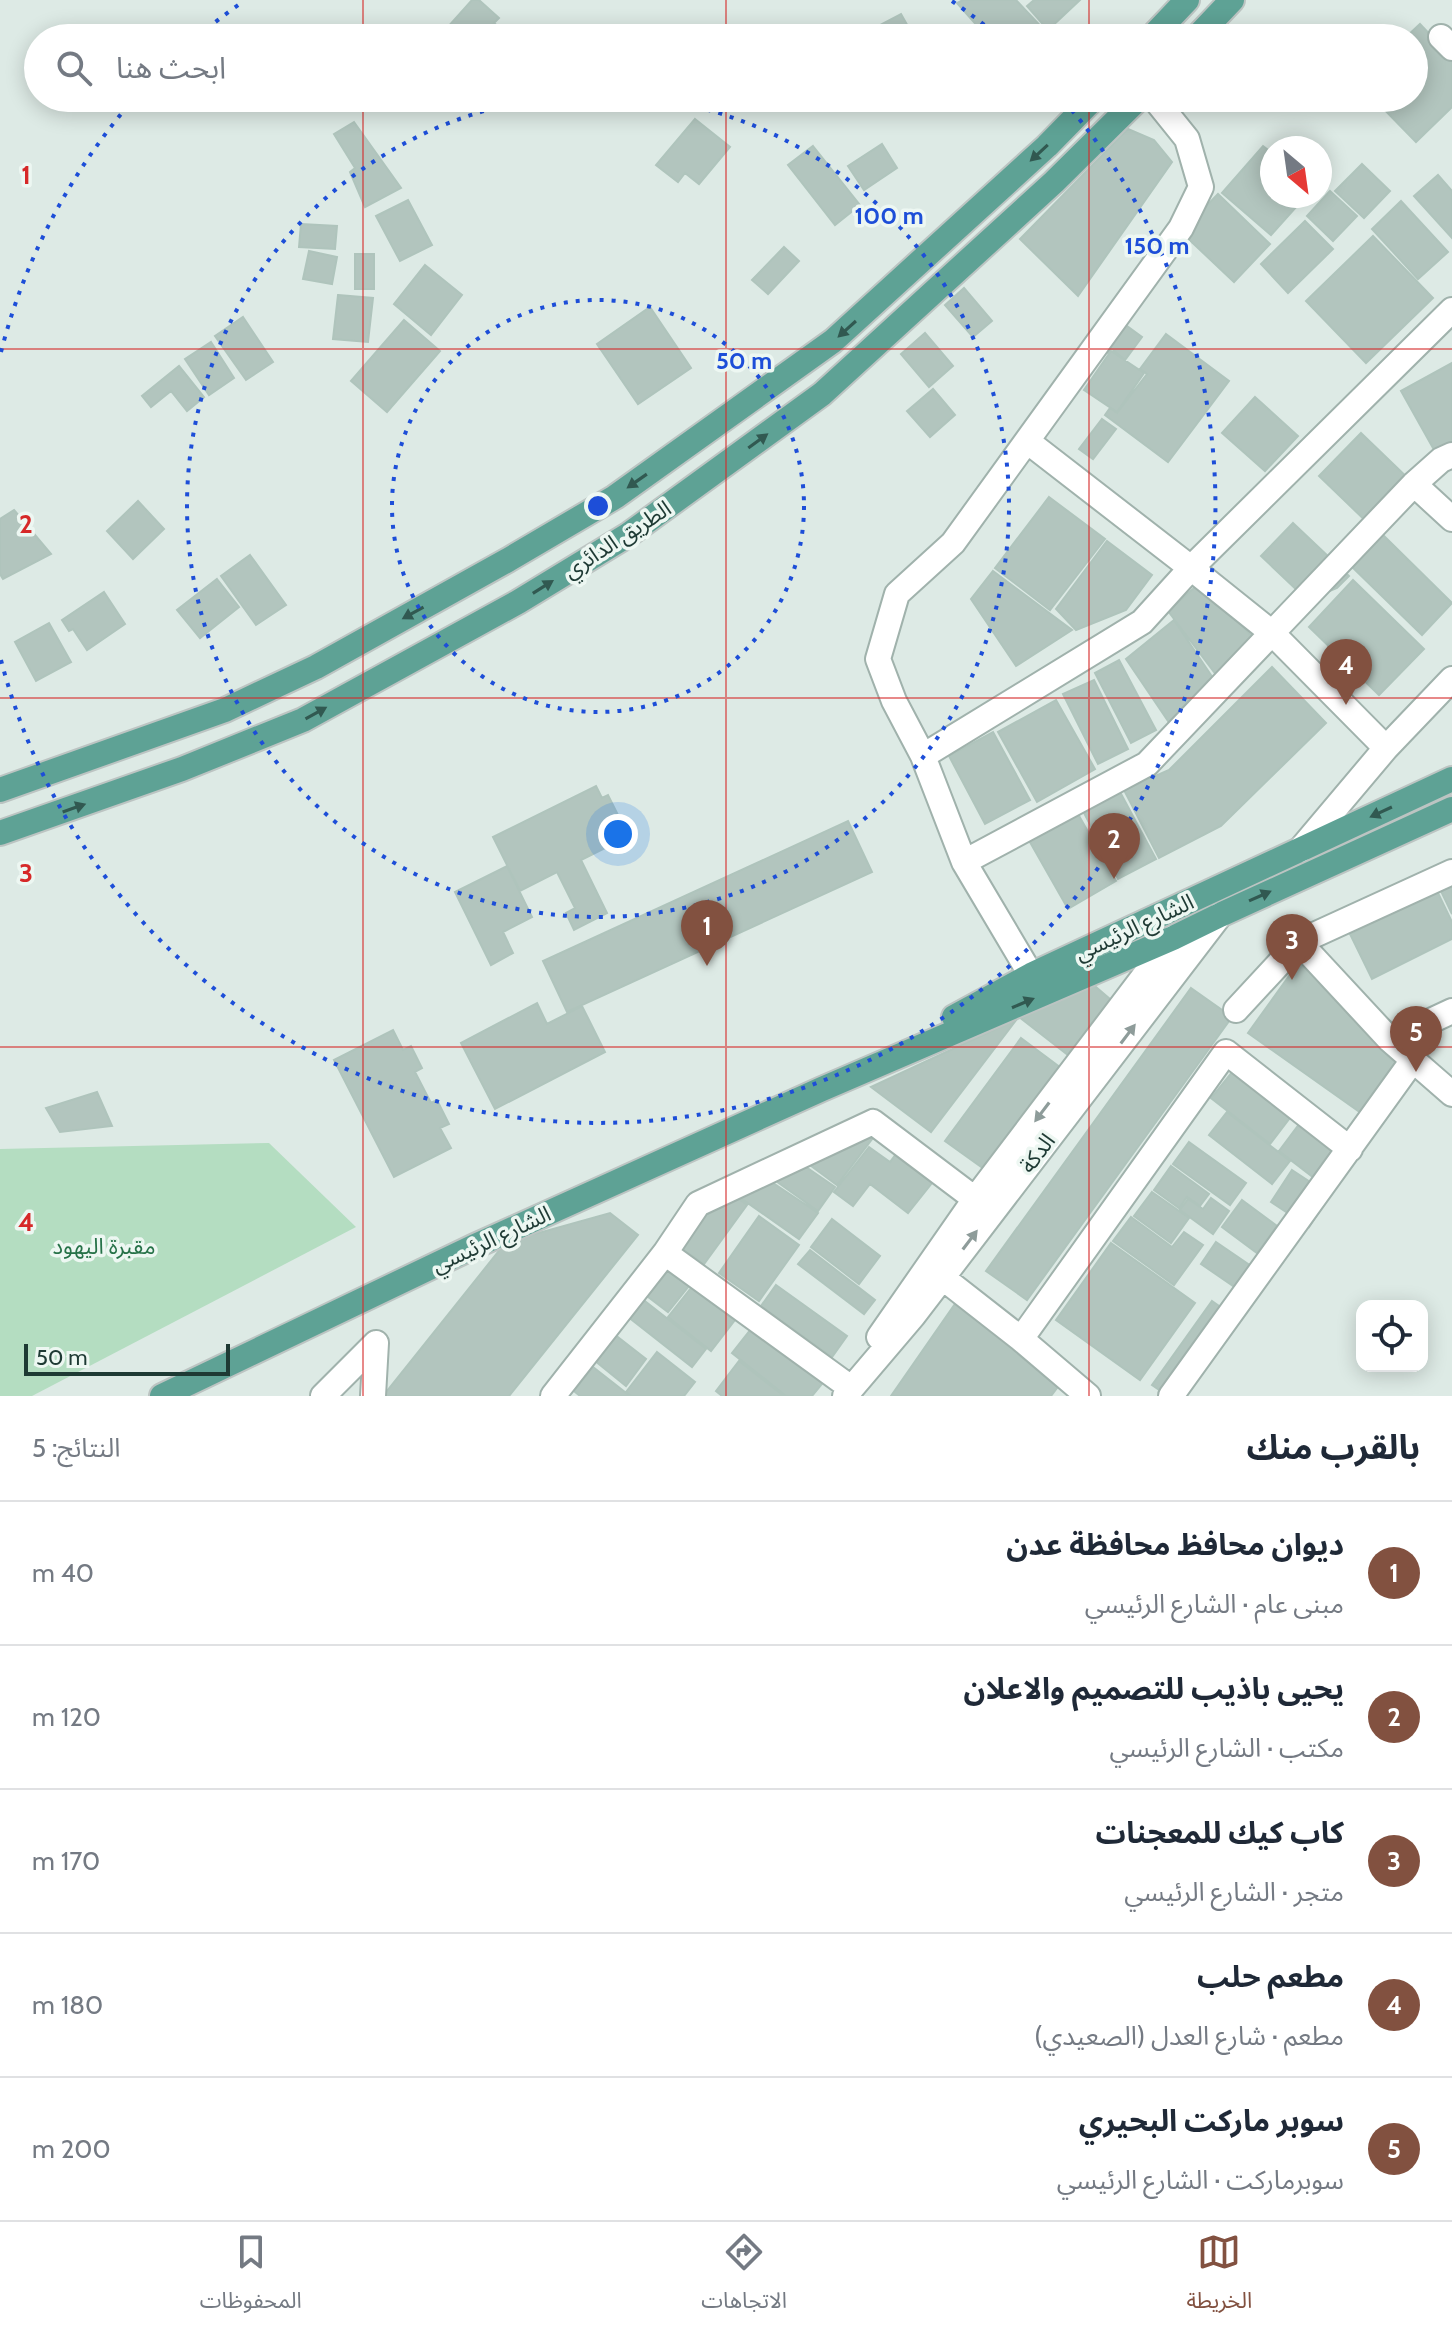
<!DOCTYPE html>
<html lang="ar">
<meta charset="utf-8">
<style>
:root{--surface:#fff;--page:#f2f2f3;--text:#1f2937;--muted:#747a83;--line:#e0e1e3;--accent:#825140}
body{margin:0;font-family:Cabin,"Noto Sans Arabic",sans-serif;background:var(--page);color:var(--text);direction:rtl}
.controls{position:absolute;right:24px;bottom:24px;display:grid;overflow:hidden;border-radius:16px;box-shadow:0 4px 20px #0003}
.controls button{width:72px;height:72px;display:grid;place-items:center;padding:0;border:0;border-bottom:2px solid var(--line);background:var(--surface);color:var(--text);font:40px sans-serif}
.compass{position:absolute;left:1260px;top:136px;width:72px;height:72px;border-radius:50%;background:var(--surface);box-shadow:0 4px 20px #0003;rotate:151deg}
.scale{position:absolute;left:24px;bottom:20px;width:206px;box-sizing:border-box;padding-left:8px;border:4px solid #1e3a34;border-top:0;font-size:22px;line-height:28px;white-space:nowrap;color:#1e3a34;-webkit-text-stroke:6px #edf7f2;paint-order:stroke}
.you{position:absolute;left:618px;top:834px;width:28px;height:28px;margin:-20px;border:6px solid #fff;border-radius:50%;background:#1a73e8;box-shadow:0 0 0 12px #1a73e833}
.badge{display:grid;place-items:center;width:52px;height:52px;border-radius:50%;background:var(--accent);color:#fff;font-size:26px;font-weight:700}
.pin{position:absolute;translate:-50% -66px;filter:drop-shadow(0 2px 4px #0008)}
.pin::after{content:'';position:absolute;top:42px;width:28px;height:24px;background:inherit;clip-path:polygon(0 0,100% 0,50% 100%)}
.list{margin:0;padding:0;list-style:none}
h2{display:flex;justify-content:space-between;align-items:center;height:104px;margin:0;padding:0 32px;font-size:34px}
h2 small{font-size:26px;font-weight:400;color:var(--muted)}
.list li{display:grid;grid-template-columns:52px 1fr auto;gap:24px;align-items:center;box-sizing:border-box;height:144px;padding:0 32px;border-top:2px solid var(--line)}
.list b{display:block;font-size:30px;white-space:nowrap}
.list p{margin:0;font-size:26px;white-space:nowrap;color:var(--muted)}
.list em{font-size:26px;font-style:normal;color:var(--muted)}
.icon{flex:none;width:44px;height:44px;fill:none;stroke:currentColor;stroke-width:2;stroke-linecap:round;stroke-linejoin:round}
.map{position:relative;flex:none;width:1452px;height:1396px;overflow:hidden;direction:ltr}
.search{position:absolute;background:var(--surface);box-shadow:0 4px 20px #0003;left:24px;right:24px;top:24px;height:88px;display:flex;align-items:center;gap:20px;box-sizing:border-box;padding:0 28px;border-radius:44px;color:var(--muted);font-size:30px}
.sheet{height:824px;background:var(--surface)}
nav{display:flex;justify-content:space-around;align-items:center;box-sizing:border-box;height:112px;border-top:2px solid var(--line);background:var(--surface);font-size:22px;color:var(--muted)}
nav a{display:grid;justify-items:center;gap:4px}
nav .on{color:var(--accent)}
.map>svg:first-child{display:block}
.green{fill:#b4ddc1}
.building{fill:#b2c5be;stroke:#afc4bc;stroke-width:2}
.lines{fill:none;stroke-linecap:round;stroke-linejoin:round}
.minor-casing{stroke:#a0b2ac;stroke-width:28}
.major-casing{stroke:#bcc4c2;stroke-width:28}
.minor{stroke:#fff;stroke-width:24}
.major{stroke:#5ea295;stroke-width:24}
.oneway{fill:#315951}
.oneway2{fill:#8e9c9a}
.grid{fill:none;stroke:#d62828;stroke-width:2;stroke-opacity:0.55}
.ring{fill:none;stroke:#1d4ed8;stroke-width:4;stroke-dasharray:4 8}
.labels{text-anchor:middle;stroke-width:7;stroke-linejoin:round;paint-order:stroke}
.street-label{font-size:22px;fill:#1e3a34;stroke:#edf7f2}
.park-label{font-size:22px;fill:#267248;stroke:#edf7f2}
.grid-label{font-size:26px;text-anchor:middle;font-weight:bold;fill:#d62828;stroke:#edf7f2;stroke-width:7;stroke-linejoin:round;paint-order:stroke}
.centre{fill:#1d4ed8;stroke:#edf7f2;stroke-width:4}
.ring-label{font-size:24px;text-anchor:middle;font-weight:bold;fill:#1d4ed8;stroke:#edf7f2;stroke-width:7;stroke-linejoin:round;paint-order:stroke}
</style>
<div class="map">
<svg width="1452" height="1396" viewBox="0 0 1452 1396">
<rect width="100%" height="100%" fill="#ddeae5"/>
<path class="green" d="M269,1143L356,1227L32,1396H0V1149Z"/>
<path class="building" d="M472,0H479L499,18L494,23L511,38H438Z
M963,0H1016L1050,36L988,38L957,3Z
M1034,0H1080L1048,30L1027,6Z
M901,14L914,37L870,38L867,32Z
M1420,24L1452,58V107L1416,142L1373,98H1414V38H1405Z
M695,119L730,147L699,184L685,173L678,182L656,165Z
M354,122L401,188L365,207L350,172L355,168L334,134Z
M1128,129L1154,140L1172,162L1078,296L1020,239Z
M882,144L897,168L864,190L848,166Z
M813,146L860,205L835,225L788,165Z
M1263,146L1272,153V196H1306L1271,235L1222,193Z
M1362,164L1390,191L1364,218L1335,191Z
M1438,175L1452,191V238L1414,196Z
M1330,191L1357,216L1333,241L1307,216Z
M1218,194L1270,244L1234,282L1181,232Z
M408,200L432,245L400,261L376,216Z
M1401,201L1448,252L1418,279L1372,229Z
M1305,221L1333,249L1288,293L1261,264Z
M301,224L337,226L335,249L299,247Z
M1373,236L1433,298L1366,363L1306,301Z
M784,247L799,261L768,294L752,280Z
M309,251L337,257L332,284L303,279Z
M355,254H374V289H355Z
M425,265L462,295L431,335L394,304Z
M964,288L992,321L973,337L945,305Z
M338,295L373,298L368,342L333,339Z
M650,307L691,368L638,404L597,344Z
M1112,315L1142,337L1125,360L1112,349L1108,353L1092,341Z
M243,317L273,362L246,380L215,336Z
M404,320L440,351L387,412L351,381Z
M925,333L953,366L929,387L901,354Z
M1166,334L1229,381L1168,462L1105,415L1110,408L1117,413L1147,374L1140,369Z
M211,342L234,378L209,395L185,359Z
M1111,351L1144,373L1117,412L1084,390Z
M1452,363V446L1437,455L1401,391Z
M179,366L204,397L187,411L171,391L151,407L142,396Z
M933,389L955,415L930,437L907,411Z
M1255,397L1298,436L1265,471L1222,433Z
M1102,419L1116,429L1093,459L1079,449Z
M1361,433L1414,484L1372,527L1319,476Z
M1049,497L1105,539L1050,610L995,568Z
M138,501L164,529L133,559L107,531Z
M14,510L51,554L3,579L0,574V519Z
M1293,523L1349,576L1337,588L1318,596L1300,593L1261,556Z
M1381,533L1452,603L1422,635L1350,565Z
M1107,541L1152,575L1126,610L1076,630L1056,609Z
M250,555L286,605L256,625L221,576Z
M993,571L1072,630L1016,666L971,599Z
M217,579L239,607L200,638L177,610Z
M1353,580L1424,649L1379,695L1309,627Z
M1202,581L1255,640L1217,676L1168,611Z
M104,592L125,624L87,650L73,629L69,631L62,620Z
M1174,620L1215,681L1170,724L1126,659Z
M49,623L71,662L36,681L15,642Z
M1119,660L1156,730L1131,743L1095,673Z
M1272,667L1326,723L1221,826L1159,858L1124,790L1169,770Z
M1094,680L1128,749L1098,764L1063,694Z
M1056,700L1095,769L1037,802L998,732Z
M993,732L1030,800L985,824L949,756Z
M596,786L602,798L608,795L623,825L607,833L613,844L581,860L607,913L574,930L566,913L575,908L557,872L520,891L493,837Z
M1120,792L1156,859L1118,879L1083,811Z
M1074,807L1116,881L1068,909L1026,835Z
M848,821L872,872L567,1012L543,961Z
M507,866L532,917L503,932L513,953L491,965L455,892Z
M1452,883V914L1440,889Z
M1437,891L1452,922V939L1372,979L1350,934Z
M1302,958L1418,1041L1364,1115L1248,1033Z
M1089,981L1111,1000L1068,1055L1019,1017Z
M1191,988L1232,1017L1027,1300L986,1271Z
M537,1003L547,1024L582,1006L605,1052L495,1109L461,1043Z
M1017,1019L931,1132L871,1087Z
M393,1030L403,1050L411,1046L422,1068L415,1072L431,1103L437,1100L449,1124L440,1128L451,1148L394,1177L334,1060Z
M1021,1038L1069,1074L994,1176L945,1141Z
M1238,1065L1296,1110L1270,1144L1211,1098Z
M97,1092L112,1126L60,1132L46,1108Z
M1309,1111L1348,1142L1318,1181L1279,1151Z
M1227,1112L1290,1161L1272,1184L1209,1135Z
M876,1134L837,1185L795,1154Z
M1189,1142L1246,1183L1230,1205L1173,1164Z
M869,1147L890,1162L899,1150L936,1178L908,1213L870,1184L853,1206L834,1192Z
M790,1156L835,1187L818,1211L762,1171Z
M1171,1166L1209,1194L1200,1206L1187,1197L1179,1208L1154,1190Z
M1292,1170L1330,1195L1309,1227L1271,1202Z
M761,1175L818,1213L799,1239L725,1187Z
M717,1183L747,1205L704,1264L674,1243Z
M1152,1192L1189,1218L1171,1243L1134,1216Z
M1211,1198L1229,1211L1213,1234L1180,1210L1188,1199L1203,1209Z
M1242,1200L1277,1226L1257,1253L1222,1227Z
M610,1213L638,1235L509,1396H383L506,1242Z
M759,1216L799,1245L759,1301L719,1273Z
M1131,1217L1172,1247L1184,1232L1203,1245L1174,1285L1113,1241Z
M832,1219L880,1256L859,1284L811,1247Z
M1216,1242L1254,1268L1239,1290L1201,1264Z
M1111,1243L1195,1303L1140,1380L1056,1320Z
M810,1250L875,1300L864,1314L798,1264Z
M668,1261L693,1281L668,1312L643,1293Z
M699,1278L742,1311L711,1351L668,1317Z
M776,1285L847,1336L832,1357L761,1306Z
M641,1298L706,1349L692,1367L627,1316Z
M1212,1301L1239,1320L1168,1396L1152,1385Z
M955,1304L1063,1380L1051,1396H891Z
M755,1324L826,1379L812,1396H786L732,1353Z
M614,1334L646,1359L626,1386L594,1360Z
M657,1352L695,1382L684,1396H631L626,1392Z
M739,1361L784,1396H722L716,1391Z
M593,1367L630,1396H580L574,1391Z"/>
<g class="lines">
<defs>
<path id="minor" d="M1441,37L1452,48
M1027,441L1191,568L1272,633L1386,748
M1414,484L1452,519
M923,756L1142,622L1191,568L1452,310
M1300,850L1386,748L1452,679
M964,862L1147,764L1414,484L1441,460L1452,455
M1299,942L1390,1040L1452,1094
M1031,975L964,862L923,756L894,701L878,659L897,594L953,543L1181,228L1201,187L1187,139L1154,98
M1236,1010L1299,942L1452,872
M1390,1040L1452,1011
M665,1253L851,1388
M929,1267L1021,1339L1088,1396
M879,1337L975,1199L1173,938
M1021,1339L1226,1052L1350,1149
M323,1396L376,1343
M373,1396L376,1343
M553,1396L665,1253L698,1204L873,1122L975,1199
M845,1396L913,1316L1220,915
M1171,1396L1413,1060"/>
<path id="major" d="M1151,38L1187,0
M1196,38L1232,0
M0,790L225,710L316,667L508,560L615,497L833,341L1047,146L1094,98
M0,833L182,769L303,720L518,602L628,535L822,394L1054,182L1139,98
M954,1017L1031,975L1452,779
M162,1396L475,1246L822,1089L1173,938L1220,915L1452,809"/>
</defs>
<use href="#minor" class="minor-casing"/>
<use href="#major" class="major-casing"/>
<use href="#minor" class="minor"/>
<use href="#major" class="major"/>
</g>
<defs><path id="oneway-solid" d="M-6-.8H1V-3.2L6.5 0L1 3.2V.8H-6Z" transform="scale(2)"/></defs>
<g class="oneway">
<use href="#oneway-solid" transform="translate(1039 153) rotate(137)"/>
<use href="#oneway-solid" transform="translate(847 329) rotate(138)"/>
<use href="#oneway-solid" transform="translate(758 441) rotate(-36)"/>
<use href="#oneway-solid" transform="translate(637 481) rotate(145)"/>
<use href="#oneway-solid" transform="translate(543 587) rotate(-32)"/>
<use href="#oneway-solid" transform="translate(413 613) rotate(151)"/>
<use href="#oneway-solid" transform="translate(316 713) rotate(-29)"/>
<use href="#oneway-solid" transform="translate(74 808) rotate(-19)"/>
<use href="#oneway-solid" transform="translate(1381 812) rotate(155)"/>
<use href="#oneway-solid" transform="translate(1260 896) rotate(-24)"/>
<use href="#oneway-solid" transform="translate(1023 1003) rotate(-23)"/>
</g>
<g class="oneway2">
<use href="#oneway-solid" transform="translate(1128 1034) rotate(-53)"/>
<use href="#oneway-solid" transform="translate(1042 1112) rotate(127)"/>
<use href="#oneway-solid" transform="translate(970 1240) rotate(-53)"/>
</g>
<path class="grid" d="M363,0V38M726,0V38M1089,0V38M363,98V1396M726,98V1396M1089,98V1396M0,349H1452M0,698H1452M0,1047H1452"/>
<g class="ring">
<circle cx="598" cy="506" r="206"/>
<path d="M648 98A411 411 0 1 1 548 98"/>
<path d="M1 352A617 617 0 0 1 132 101M197 37A617 617 0 0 1 244 1M952 1A617 617 0 0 1 999 37M1064 101A617 617 0 1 1 1 660"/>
</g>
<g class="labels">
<g class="street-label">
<text transform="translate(617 539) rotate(-33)" y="8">الطريق الدائري</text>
<text transform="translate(1134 927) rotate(-25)" y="8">الشارع الرئيسي</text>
<text transform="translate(1037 1153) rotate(-53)" y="8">الدكة</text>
<text transform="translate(491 1239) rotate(-25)" y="8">الشارع الرئيسي</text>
</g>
<g class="park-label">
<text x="104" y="1254">مقبرة اليهود</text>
</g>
</g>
<g class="grid-label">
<text x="26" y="184">1</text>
<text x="26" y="533">2</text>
<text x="26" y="882">3</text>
<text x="26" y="1231">4</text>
</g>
<circle cx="598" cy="506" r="12" class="centre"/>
<g class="ring-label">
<text x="889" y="224">100 m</text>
<text x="1157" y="254">150 m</text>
<text x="744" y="369">50 m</text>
</g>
</svg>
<div class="controls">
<button><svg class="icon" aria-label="locate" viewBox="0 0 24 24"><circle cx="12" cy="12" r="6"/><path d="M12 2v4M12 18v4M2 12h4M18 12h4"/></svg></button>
</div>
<svg class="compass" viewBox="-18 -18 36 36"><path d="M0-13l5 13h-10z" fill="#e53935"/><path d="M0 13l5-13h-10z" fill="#747a83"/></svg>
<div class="scale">50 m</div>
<div class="you"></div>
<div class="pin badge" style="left:707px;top:966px">1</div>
<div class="pin badge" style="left:1114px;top:879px">2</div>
<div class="pin badge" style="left:1292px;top:980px">3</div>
<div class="pin badge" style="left:1346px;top:705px">4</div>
<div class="pin badge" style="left:1416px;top:1072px">5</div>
<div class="search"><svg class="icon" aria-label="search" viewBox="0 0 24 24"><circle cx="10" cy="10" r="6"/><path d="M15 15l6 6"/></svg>ابحث هنا</div>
</div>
<section class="sheet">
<h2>بالقرب منك<small>النتائج: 5</small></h2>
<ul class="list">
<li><span class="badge">1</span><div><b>ديوان محافظ محافظة عدن</b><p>مبنى عام · الشارع الرئيسي</p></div><em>40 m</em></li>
<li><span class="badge">2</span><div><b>يحيى باذيب للتصميم والاعلان</b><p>مكتب · الشارع الرئيسي</p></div><em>120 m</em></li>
<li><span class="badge">3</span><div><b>كاب كيك للمعجنات</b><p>متجر · الشارع الرئيسي</p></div><em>170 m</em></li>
<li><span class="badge">4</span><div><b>مطعم حلب</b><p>مطعم · شارع العدل (الصعيدي)</p></div><em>180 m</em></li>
<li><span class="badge">5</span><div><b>سوبر ماركت البحيري</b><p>سوبرماركت · الشارع الرئيسي</p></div><em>200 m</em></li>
</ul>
</section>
<nav>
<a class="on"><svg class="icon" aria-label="map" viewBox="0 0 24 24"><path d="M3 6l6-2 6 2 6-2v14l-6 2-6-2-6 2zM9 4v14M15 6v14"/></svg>الخريطة</a>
<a><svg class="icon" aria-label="directions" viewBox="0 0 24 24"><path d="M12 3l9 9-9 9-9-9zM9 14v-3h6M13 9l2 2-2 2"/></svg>الاتجاهات</a>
<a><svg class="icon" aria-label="saved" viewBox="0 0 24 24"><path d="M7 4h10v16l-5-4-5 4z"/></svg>المحفوظات</a>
</nav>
